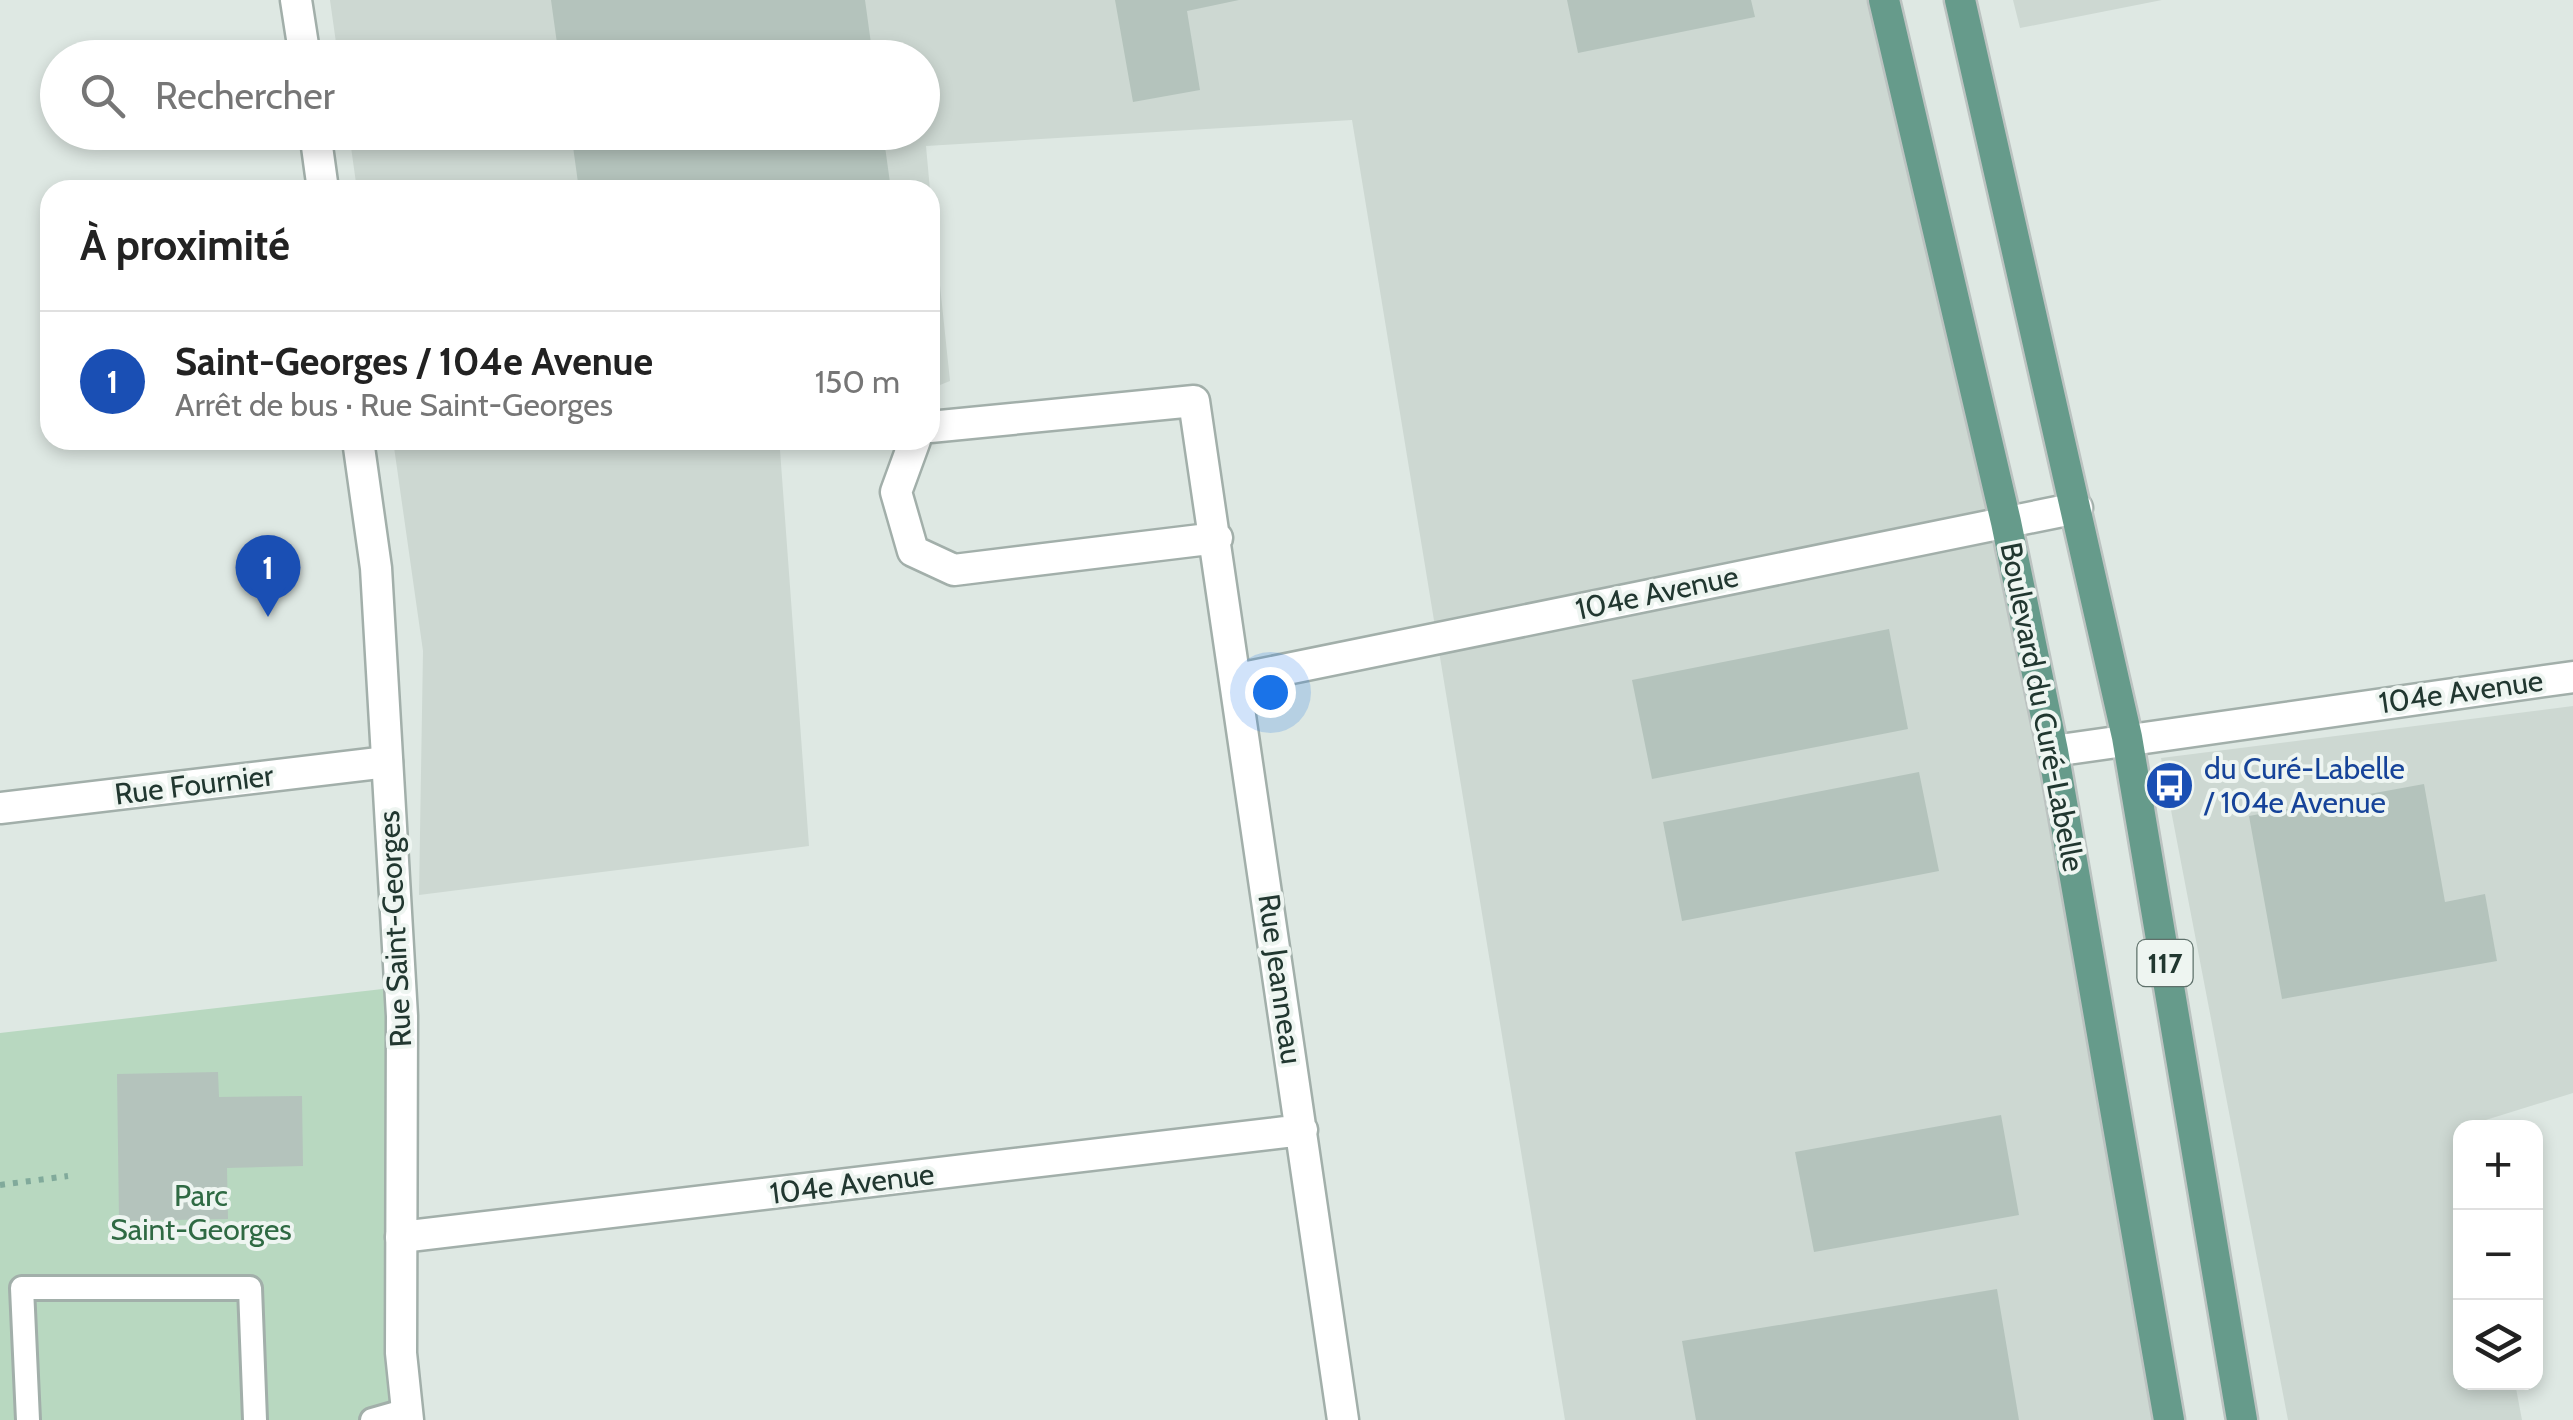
<!DOCTYPE html>
<html lang="fr">
<meta charset="utf-8">
<style>
:root{--surface:#fff;--page:#f2f2f2;--text:#222;--muted:#767676;--line:#e0e0e0;--accent:#7a4a3d}
body{margin:0;font-family:Cabin,sans-serif;background:var(--page);color:var(--text)}
.controls{position:absolute;right:30px;bottom:30px;display:grid;overflow:hidden;border-radius:20px;box-shadow:0 5px 15px #0003}
.controls button{width:90px;height:90px;display:grid;place-items:center;padding:0;border:0;border-bottom:2px solid var(--line);background:var(--surface);color:var(--text);font:50px sans-serif}
.you{position:absolute;left:1270px;top:692px;width:35px;height:35px;margin:-25px;border:8px solid #fff;border-radius:50%;background:#1a73e8;box-shadow:0 0 0 15px #1a73e833}
.badge{display:grid;place-items:center;width:65px;height:65px;border-radius:50%;background:var(--accent);color:#fff;font-size:32px;font-weight:700}
.pin{position:absolute;translate:-50% -82px;filter:drop-shadow(0 2px 5px #0008)}
.pin::after{content:'';position:absolute;top:52px;width:35px;height:30px;background:inherit;clip-path:polygon(0 0,100% 0,50% 100%)}
.list{margin:0;padding:0;list-style:none}
h2{display:flex;justify-content:space-between;align-items:center;height:130px;margin:0;padding:0 40px;font-size:42px}
h2 small{font-size:32px;font-weight:400;color:var(--muted)}
.list li{display:grid;grid-template-columns:65px 1fr auto;gap:30px;align-items:center;box-sizing:border-box;height:140px;padding:0 40px;border-top:2px solid var(--line)}
.list b{display:block;font-size:38px;white-space:nowrap}
.list p{margin:0;font-size:32px;white-space:nowrap;color:var(--muted)}
.list em{font-size:32px;font-style:normal;color:var(--muted)}
.icon{flex:none;width:55px;height:55px;fill:none;stroke:currentColor;stroke-width:2;stroke-linecap:round;stroke-linejoin:round}
.map{position:relative;flex:none;width:2573px;height:1420px;overflow:hidden}
.search{position:absolute;background:var(--surface);box-shadow:0 5px 15px #0003;left:40px;top:40px;width:900px;height:110px;display:flex;align-items:center;gap:25px;box-sizing:border-box;padding:0 35px;border-radius:55px;color:var(--muted);font-size:38px}
.panel{position:absolute;background:var(--surface);box-shadow:0 5px 15px #0003;left:40px;top:180px;width:900px;height:270px;border-radius:30px}
.map>svg:first-child{display:block}
.built{fill:#cdd8d2}
.green{fill:#b8d8c0}
.building{fill:#b4c3bc}
.lines{fill:none;stroke-linecap:round;stroke-linejoin:round}
.service-casing{stroke:#a2afaa;stroke-width:28}
.minor-casing{stroke:#a2afaa;stroke-width:35}
.tertiary-casing{stroke:#a2afaa;stroke-width:35}
.primary-casing{stroke:#bcc3c1;stroke-width:35}
.path{stroke:#81aa9b;stroke-width:6;stroke-dasharray:5 8;stroke-linecap:butt}
.service{stroke:#fff;stroke-width:22}
.minor{stroke:#fff;stroke-width:30}
.tertiary{stroke:#fff;stroke-width:30}
.primary{stroke:#669b8b;stroke-width:30}
.labels{text-anchor:middle;stroke-width:8;stroke-linejoin:round;paint-order:stroke}
.shield{fill:#eef5f1;stroke:#5e706a;stroke-width:2.5}
.shield-label{font-size:28px;font-weight:bold;fill:#213730}
.street-label{font-size:30px;fill:#213730;stroke:#eef5f1}
.transit-label{font-size:30px;fill:#164399;stroke:#eef5f1;text-anchor:start}
.park-label{font-size:30px;fill:#2f6a43;stroke:#eef5f1}
</style>
<div class="map">
<svg width="2573" height="1420" viewBox="0 0 2573 1420">
<rect width="100%" height="100%" fill="#dee8e3"/>
<path class="built" d="M330,0H1870L2019,629L2163,1420H1565L1352,120L926,146L930,190H357L349,133L922,132V58L338,57Z
M2013,0H2162L2020,28Z
M930,190L950,381L930,389Z
M393,440H804L780,450L809,846L419,895L423,651Z
M2573,706V1093L2460,1128V1382L2515,1383L2522,1420H2288L2161,758Z"/>
<path class="green" d="M400,987L408,1420H0V1033Z"/>
<path class="building" d="M551,0H865L873,58H559Z
M1115,0H1239L1187,11L1200,90L1133,102Z
M1567,0H1751L1755,17L1578,53Z
M571,132H883L891,190H579Z
M1889,629L1908,729L1652,779L1632,680Z
M1919,772L1939,871L1682,921L1663,822Z
M2424,784L2445,902L2485,894L2497,961L2282,999L2249,816Z
M218,1072L219,1097L302,1096L303,1166L227,1168L228,1219L119,1221L117,1074Z
M2001,1115L2019,1215L1814,1252L1795,1152Z
M1997,1289L2019,1420H1696L1682,1341Z"/>
<g class="lines">
<defs>
<path id="service" d="M28,1420L22,1288H250L255,1420
M372,1420L407,1410"/>
<path id="minor" d="M930,427L1194,401L1343,1420
M915,440L896,492L913,551L954,570L1217,538
M1238,679L2077,508
M2053,751L2573,677
M0,808L387,762
M401,1237L1302,1130"/>
<path id="tertiary" d="M296,0L305,58
M315,132L323,190
M358,440L376,568L402,1016L401,1353L408,1420"/>
<path id="primary" d="M1884,0L2006,522L2053,751L2169,1420
M1960,0L2127,737L2242,1420"/>
</defs>
<use href="#service" class="service-casing"/>
<use href="#minor" class="minor-casing"/>
<use href="#tertiary" class="tertiary-casing"/>
<use href="#primary" class="primary-casing"/>
<path class="path" d="M0,1185L68,1176"/>
<use href="#service" class="service"/>
<use href="#minor" class="minor"/>
<use href="#tertiary" class="tertiary"/>
<use href="#primary" class="primary"/>
</g>
<defs>
<symbol id="bus-disc" viewBox="-11 -11 22 22"><circle r="9.5" fill="#1a4fb4" stroke="#eef5f1"/><path d="M-5-6H5V4H4V6H2V4H-2V6H-4V4H-5ZM-3.5-4V0h7V-4ZM-3.5 1.2v1.5H-2V1.2ZM2 1.2v1.5H3.5V1.2Z" fill="#fff"/></symbol>
</defs>
<g fill-rule="evenodd">
<use href="#bus-disc" x="2142" y="758" width="55" height="55"/>
</g>
<g class="labels">
<rect class="shield" x="2137.5" y="940" width="55" height="46" rx="8"/>
<g class="shield-label">
<text x="2165" y="973">117</text>
</g>
<g class="street-label">
<text transform="translate(1657 593) rotate(-12)" y="10">104e Avenue</text>
<text transform="translate(2461 692) rotate(-8)" y="10">104e Avenue</text>
<text transform="translate(2042 707) rotate(79)" y="10">Boulevard du Curé-Labelle</text>
<text transform="translate(194 785) rotate(-7)" y="10">Rue Fournier</text>
<text transform="translate(395 929) rotate(-93)" y="10">Rue Saint-Georges</text>
<text transform="translate(1280 979) rotate(82)" y="10">Rue Jeanneau</text>
<text transform="translate(852 1184) rotate(-7)" y="10">104e Avenue</text>
</g>
<g class="transit-label">
<text x="2204" y="779">du Curé-Labelle<tspan x="2204" dy="34">/ 104e Avenue</tspan></text>
</g>
<g class="park-label">
<text x="201" y="1206">Parc<tspan x="201" dy="34">Saint-Georges</tspan></text>
</g>
</g>
</svg>
<div class="controls">
<button>+</button>
<button>−</button>
<button><svg class="icon" aria-label="layers" viewBox="0 0 24 24"><path d="M12 4l9 5-9 5-9-5zM3 14l9 5 9-5"/></svg></button>
</div>
<div class="you"></div>
<div class="pin badge" style="left:268px;top:617px;background:#1a4fb4">1</div>
<div class="search"><svg class="icon" aria-label="search" viewBox="0 0 24 24"><circle cx="10" cy="10" r="6"/><path d="M15 15l6 6"/></svg>Rechercher</div>
<section class="panel">
<h2>À proximité<small></small></h2>
<ul class="list">
<li><span class="badge" style="background:#1a4fb4">1</span><div><b>Saint-Georges / 104e Avenue</b><p>Arrêt de bus · Rue Saint-Georges</p></div><em>150 m</em></li>
</ul>
</section>
</div>
